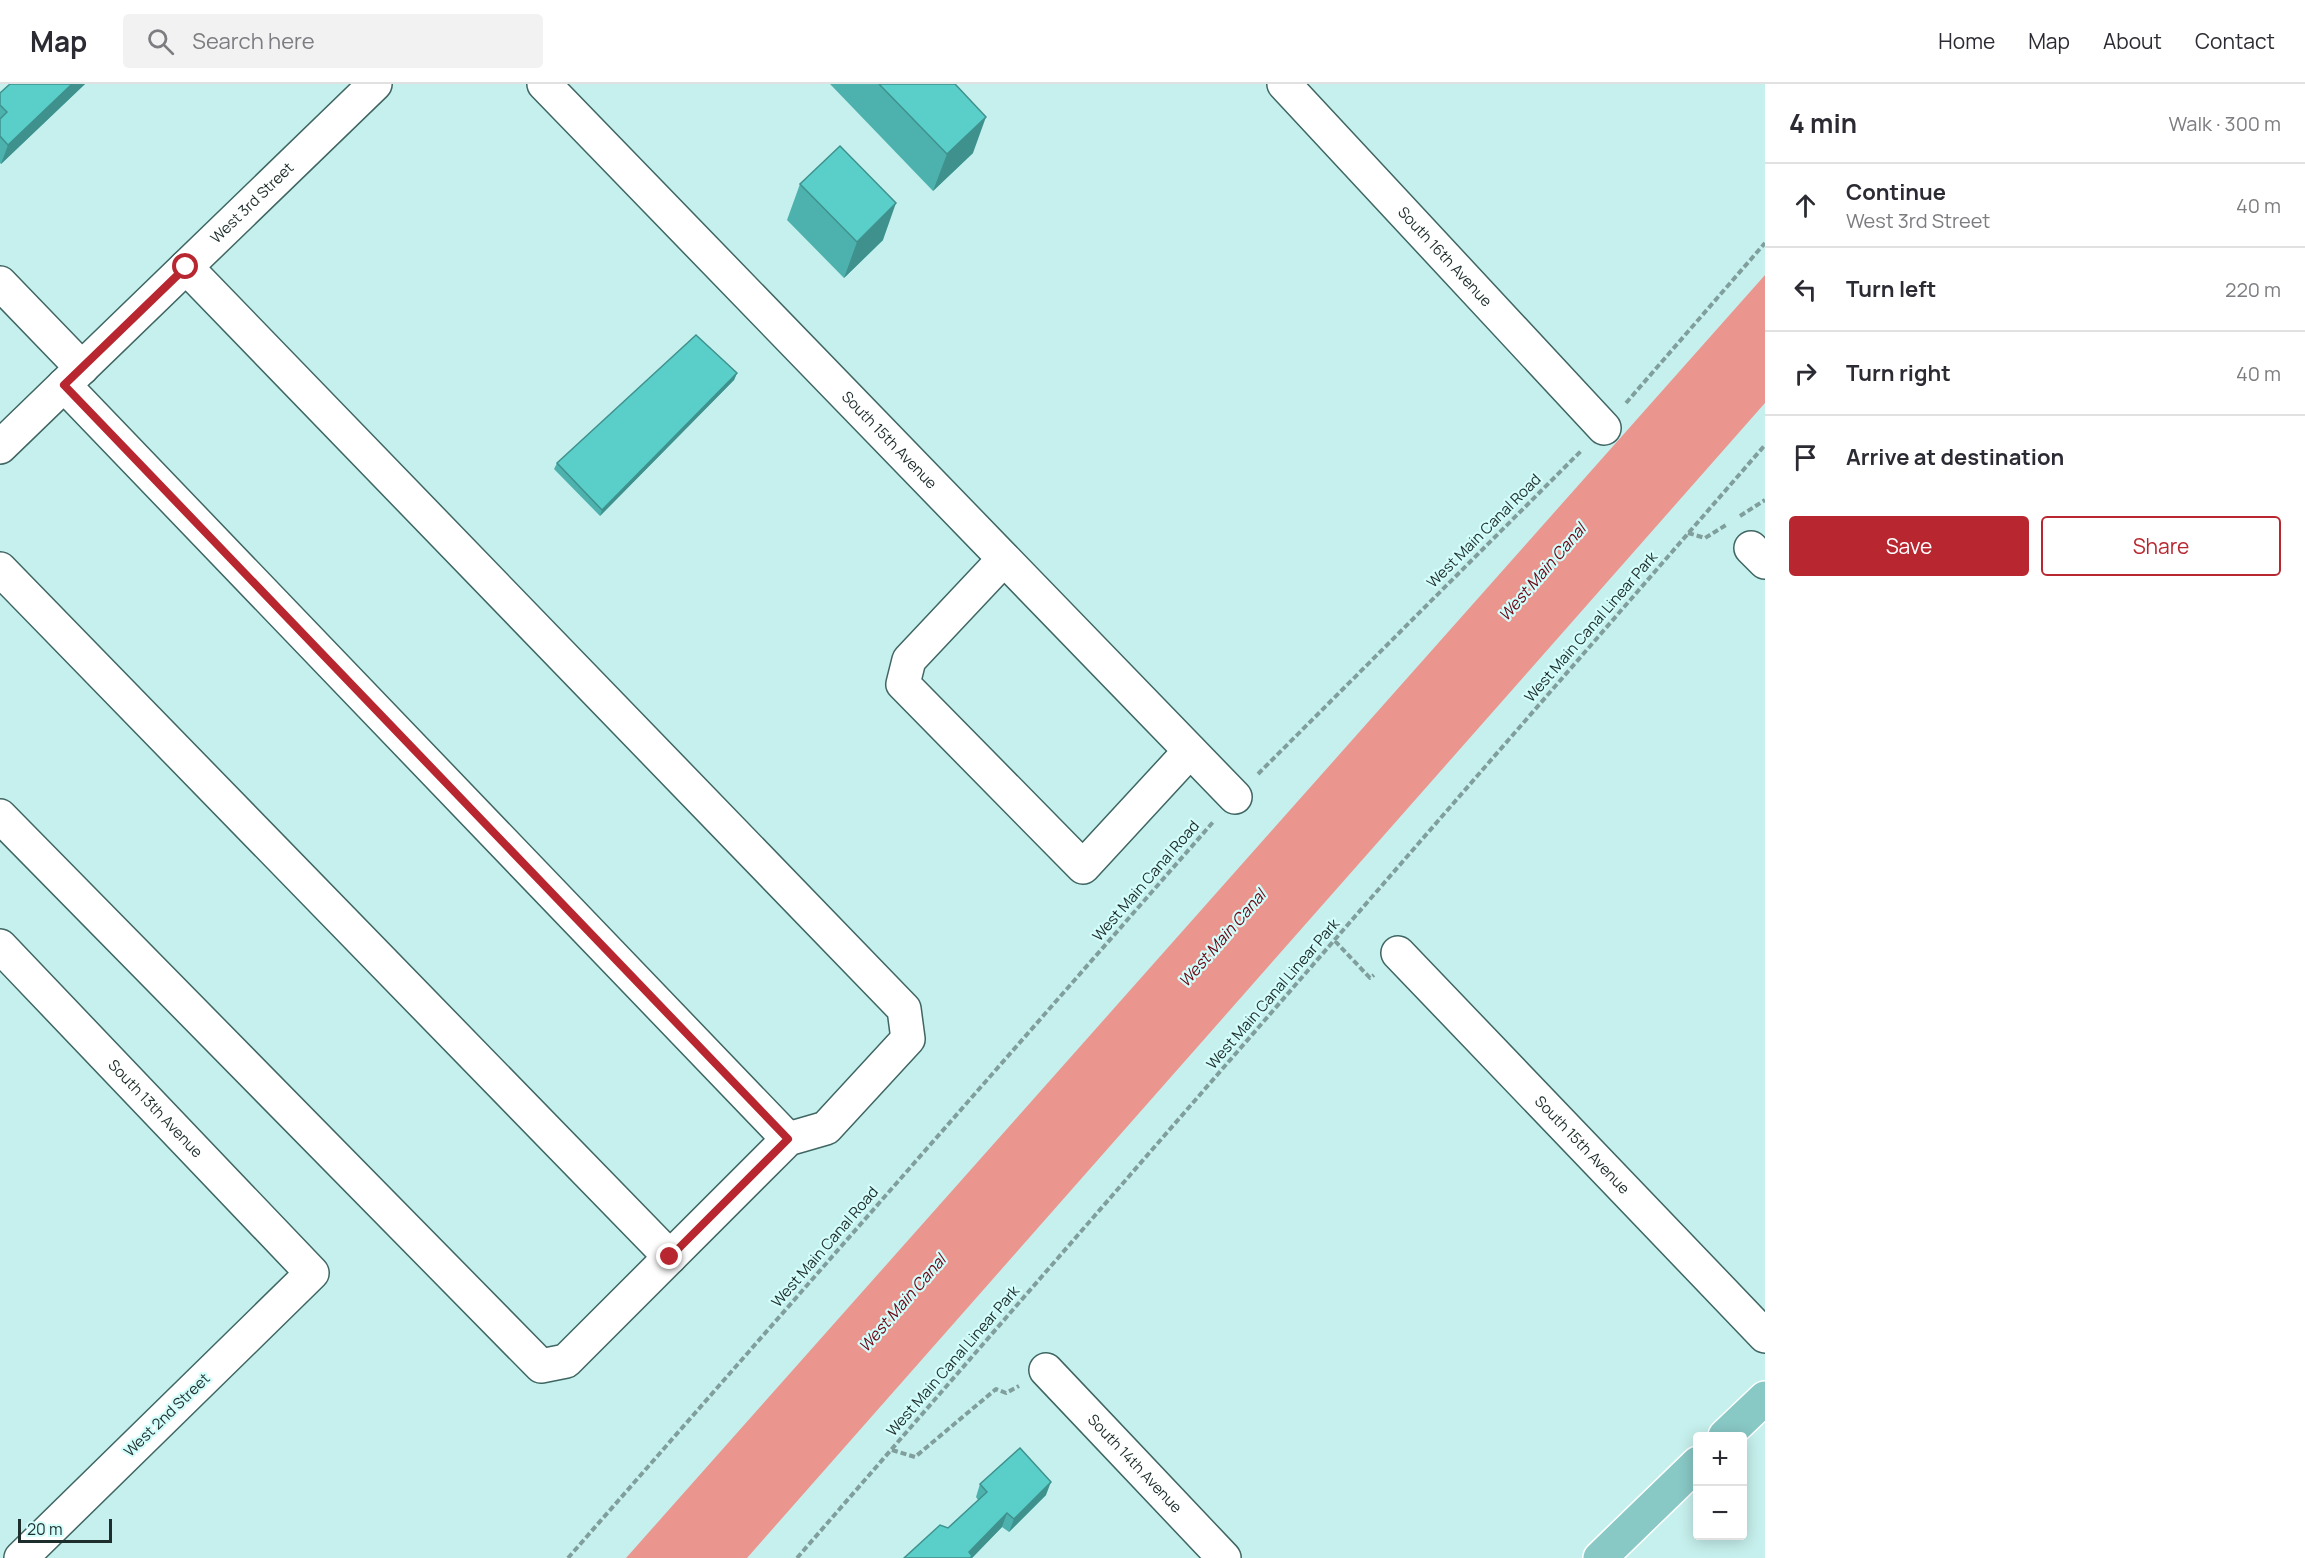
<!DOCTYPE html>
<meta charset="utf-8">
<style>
:root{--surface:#fff;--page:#f2f2f3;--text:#2b2b33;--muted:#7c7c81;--line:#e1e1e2;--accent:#b82730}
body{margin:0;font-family:Manrope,sans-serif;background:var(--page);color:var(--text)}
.controls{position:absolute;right:18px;bottom:18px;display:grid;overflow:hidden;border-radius:6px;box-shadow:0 3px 15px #0003}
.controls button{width:54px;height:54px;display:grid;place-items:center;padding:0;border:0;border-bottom:2px solid var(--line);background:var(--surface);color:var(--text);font:30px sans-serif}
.scale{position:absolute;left:18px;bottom:15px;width:94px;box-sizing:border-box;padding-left:6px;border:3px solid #1e2e2d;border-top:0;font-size:16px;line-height:21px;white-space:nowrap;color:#1e2e2d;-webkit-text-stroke:4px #d3fdfa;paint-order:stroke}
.stop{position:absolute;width:18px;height:18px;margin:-14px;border:4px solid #b82730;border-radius:50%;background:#fff}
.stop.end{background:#b82730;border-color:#fff;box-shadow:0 2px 6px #0008}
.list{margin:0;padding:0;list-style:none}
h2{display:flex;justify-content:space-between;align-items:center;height:78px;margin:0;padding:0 24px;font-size:26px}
h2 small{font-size:20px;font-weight:400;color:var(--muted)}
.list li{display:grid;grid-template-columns:39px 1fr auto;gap:18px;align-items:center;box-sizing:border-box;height:84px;padding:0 24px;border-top:2px solid var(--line)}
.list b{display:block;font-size:22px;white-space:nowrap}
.list p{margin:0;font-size:20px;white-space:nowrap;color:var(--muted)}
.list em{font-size:20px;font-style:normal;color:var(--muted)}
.actions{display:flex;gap:12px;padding:18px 24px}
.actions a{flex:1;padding:14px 0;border:2px solid var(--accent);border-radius:6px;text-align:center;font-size:21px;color:var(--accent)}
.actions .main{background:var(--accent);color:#fff}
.icon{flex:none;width:33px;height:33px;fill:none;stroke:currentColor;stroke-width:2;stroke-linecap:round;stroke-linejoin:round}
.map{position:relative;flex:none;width:1765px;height:1474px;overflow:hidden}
header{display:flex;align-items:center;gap:36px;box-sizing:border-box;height:84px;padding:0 30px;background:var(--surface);border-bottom:2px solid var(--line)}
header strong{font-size:28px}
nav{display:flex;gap:33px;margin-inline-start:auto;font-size:21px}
.search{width:420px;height:54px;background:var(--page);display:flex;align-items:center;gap:15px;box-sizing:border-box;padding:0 21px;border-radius:6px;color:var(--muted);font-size:22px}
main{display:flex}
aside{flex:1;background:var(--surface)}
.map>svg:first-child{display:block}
.water{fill:#eb958f}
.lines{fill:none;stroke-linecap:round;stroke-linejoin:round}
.minor-casing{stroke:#3f6663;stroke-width:36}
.major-casing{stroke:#fff;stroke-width:36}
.path{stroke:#7f9e9c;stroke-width:4;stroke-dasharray:6 3;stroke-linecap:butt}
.minor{stroke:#fff;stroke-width:33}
.major{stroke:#88c8c5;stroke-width:33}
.wall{fill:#4db2ad}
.shaded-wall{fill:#3f918d}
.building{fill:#5acfc9;stroke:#3f918d;stroke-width:1.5}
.route{stroke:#b82730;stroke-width:8}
.labels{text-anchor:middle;stroke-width:4.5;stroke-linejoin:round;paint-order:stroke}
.street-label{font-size:15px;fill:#1e2e2d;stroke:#d3fdfa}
.water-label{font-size:16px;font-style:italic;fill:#6e0412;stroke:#d3fdfa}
</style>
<header>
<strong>Map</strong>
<div class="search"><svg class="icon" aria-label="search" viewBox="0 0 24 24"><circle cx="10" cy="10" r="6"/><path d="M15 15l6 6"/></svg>Search here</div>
<nav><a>Home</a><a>Map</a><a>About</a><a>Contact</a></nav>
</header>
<main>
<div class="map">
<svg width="1765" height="1474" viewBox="0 0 1765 1474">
<rect width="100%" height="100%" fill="#c6f0ed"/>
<path class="water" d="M1765,191V319L747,1474H626Z"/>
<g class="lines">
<defs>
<g id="minor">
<path id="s1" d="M544,0L1235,713"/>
<path id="s2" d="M1284,0L1604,344"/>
<path d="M0,199L82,284"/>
<path d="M64,301L788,1055"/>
<path id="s3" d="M0,363L375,0"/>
<path d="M1751,464L1765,478"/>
<path d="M1004,475L909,576L903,600L1083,783L1190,667"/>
<path d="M0,485L670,1173"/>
<path d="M0,732L541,1282L566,1277L788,1055L826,1044L908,955L904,925L186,183"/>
<path id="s4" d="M0,862L312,1189L21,1474"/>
<path id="s5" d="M1398,869L1765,1252"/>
<path id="s6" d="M1046,1286L1224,1474"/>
</g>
<path id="major" d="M1725,1352L1765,1314
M1600,1474L1698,1379"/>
</defs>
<use href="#minor" class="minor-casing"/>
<use href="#major" class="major-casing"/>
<path class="path" d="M1626,319L1765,159
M1740,432L1765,416
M1688,449L1705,454L1726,441
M1258,690L1582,366
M1335,857L1370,894L1374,891
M892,1366L915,1373L996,1305L1006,1309L1019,1302
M568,1474L1214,737
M797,1474L1765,361"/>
<use href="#minor" class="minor"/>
<use href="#major" class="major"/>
</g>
<path class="wall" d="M10,0H85L1,80L0,79V9Z
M830,0H955L973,69L933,107Z
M800,100L883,156L844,194L787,136Z
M737,289L734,296L600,432L554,385L557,379Z
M980,1400L1046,1411L1009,1448L1002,1443L972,1474H904L948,1444L978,1416L976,1413Z"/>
<path class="shaded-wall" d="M72,0H85L1,80L8,61Z
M986,33L973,69L933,107L947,70Z
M896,119L883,156L844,194L857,158Z
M737,289L734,296L600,432L602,426Z
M1051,1398L1046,1411L1009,1448L1014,1435Z
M1007,1429L1002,1443L972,1474H967L969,1468Z"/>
<path class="building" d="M10,0H72L8,61L0,52V35L7,28L0,21V9Z
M879,0H955L986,33L947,70Z
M840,62L896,119L857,158L800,100Z
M696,251L737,289L602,426L557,379Z
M1020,1364L1051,1398L1014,1435L1007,1429L969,1468L972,1472L970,1474H904L940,1441L948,1444L987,1408L980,1400Z"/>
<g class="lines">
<path class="route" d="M186,183L64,301L788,1055L670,1173"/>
</g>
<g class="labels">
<g class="street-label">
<text dy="5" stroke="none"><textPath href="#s3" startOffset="351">West 3rd Street</textPath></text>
<text dy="5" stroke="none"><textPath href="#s2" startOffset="236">South 16th Avenue</textPath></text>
<text dy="5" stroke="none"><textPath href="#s1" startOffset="496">South 15th Avenue</textPath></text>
<text transform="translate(1484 447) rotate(-45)" y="5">West Main Canal Road</text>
<text transform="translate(1591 543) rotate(-49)" y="5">West Main Canal Linear Park</text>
<text transform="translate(1146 797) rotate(-49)" y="5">West Main Canal Road</text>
<text transform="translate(1273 910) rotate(-49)" y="5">West Main Canal Linear Park</text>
<text dy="5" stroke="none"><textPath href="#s4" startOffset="225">South 13th Avenue</textPath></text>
<text dy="5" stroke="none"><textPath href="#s5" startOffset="266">South 15th Avenue</textPath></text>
<text transform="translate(825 1163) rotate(-49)" y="5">West Main Canal Road</text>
<text transform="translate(953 1277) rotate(-49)" y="5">West Main Canal Linear Park</text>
<text transform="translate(167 1331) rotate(-44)" y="5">West 2nd Street</text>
<text dy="5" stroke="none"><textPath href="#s6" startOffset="129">South 14th Avenue</textPath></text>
</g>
<g class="water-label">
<text transform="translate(1542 488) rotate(-49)" y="6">West Main Canal</text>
<text transform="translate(1222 854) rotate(-49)" y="6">West Main Canal</text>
<text transform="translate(902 1219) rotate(-49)" y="6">West Main Canal</text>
</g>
</g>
</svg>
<div class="controls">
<button>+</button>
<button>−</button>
</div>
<div class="scale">20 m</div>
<div class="stop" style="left:186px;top:183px"></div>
<div class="stop end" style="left:670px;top:1173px"></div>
</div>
<aside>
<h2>4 min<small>Walk · 300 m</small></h2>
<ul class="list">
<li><svg class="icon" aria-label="ahead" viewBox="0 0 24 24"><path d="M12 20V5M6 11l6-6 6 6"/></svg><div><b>Continue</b><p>West 3rd Street</p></div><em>40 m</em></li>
<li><svg class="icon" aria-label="left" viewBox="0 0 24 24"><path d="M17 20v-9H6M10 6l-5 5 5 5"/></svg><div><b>Turn left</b></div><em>220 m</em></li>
<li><svg class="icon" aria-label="right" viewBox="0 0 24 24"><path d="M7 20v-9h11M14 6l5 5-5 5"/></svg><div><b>Turn right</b></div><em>40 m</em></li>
<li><svg class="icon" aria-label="arrive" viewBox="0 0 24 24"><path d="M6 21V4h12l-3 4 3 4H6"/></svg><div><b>Arrive at destination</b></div></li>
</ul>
<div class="actions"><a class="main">Save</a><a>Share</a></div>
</aside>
</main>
